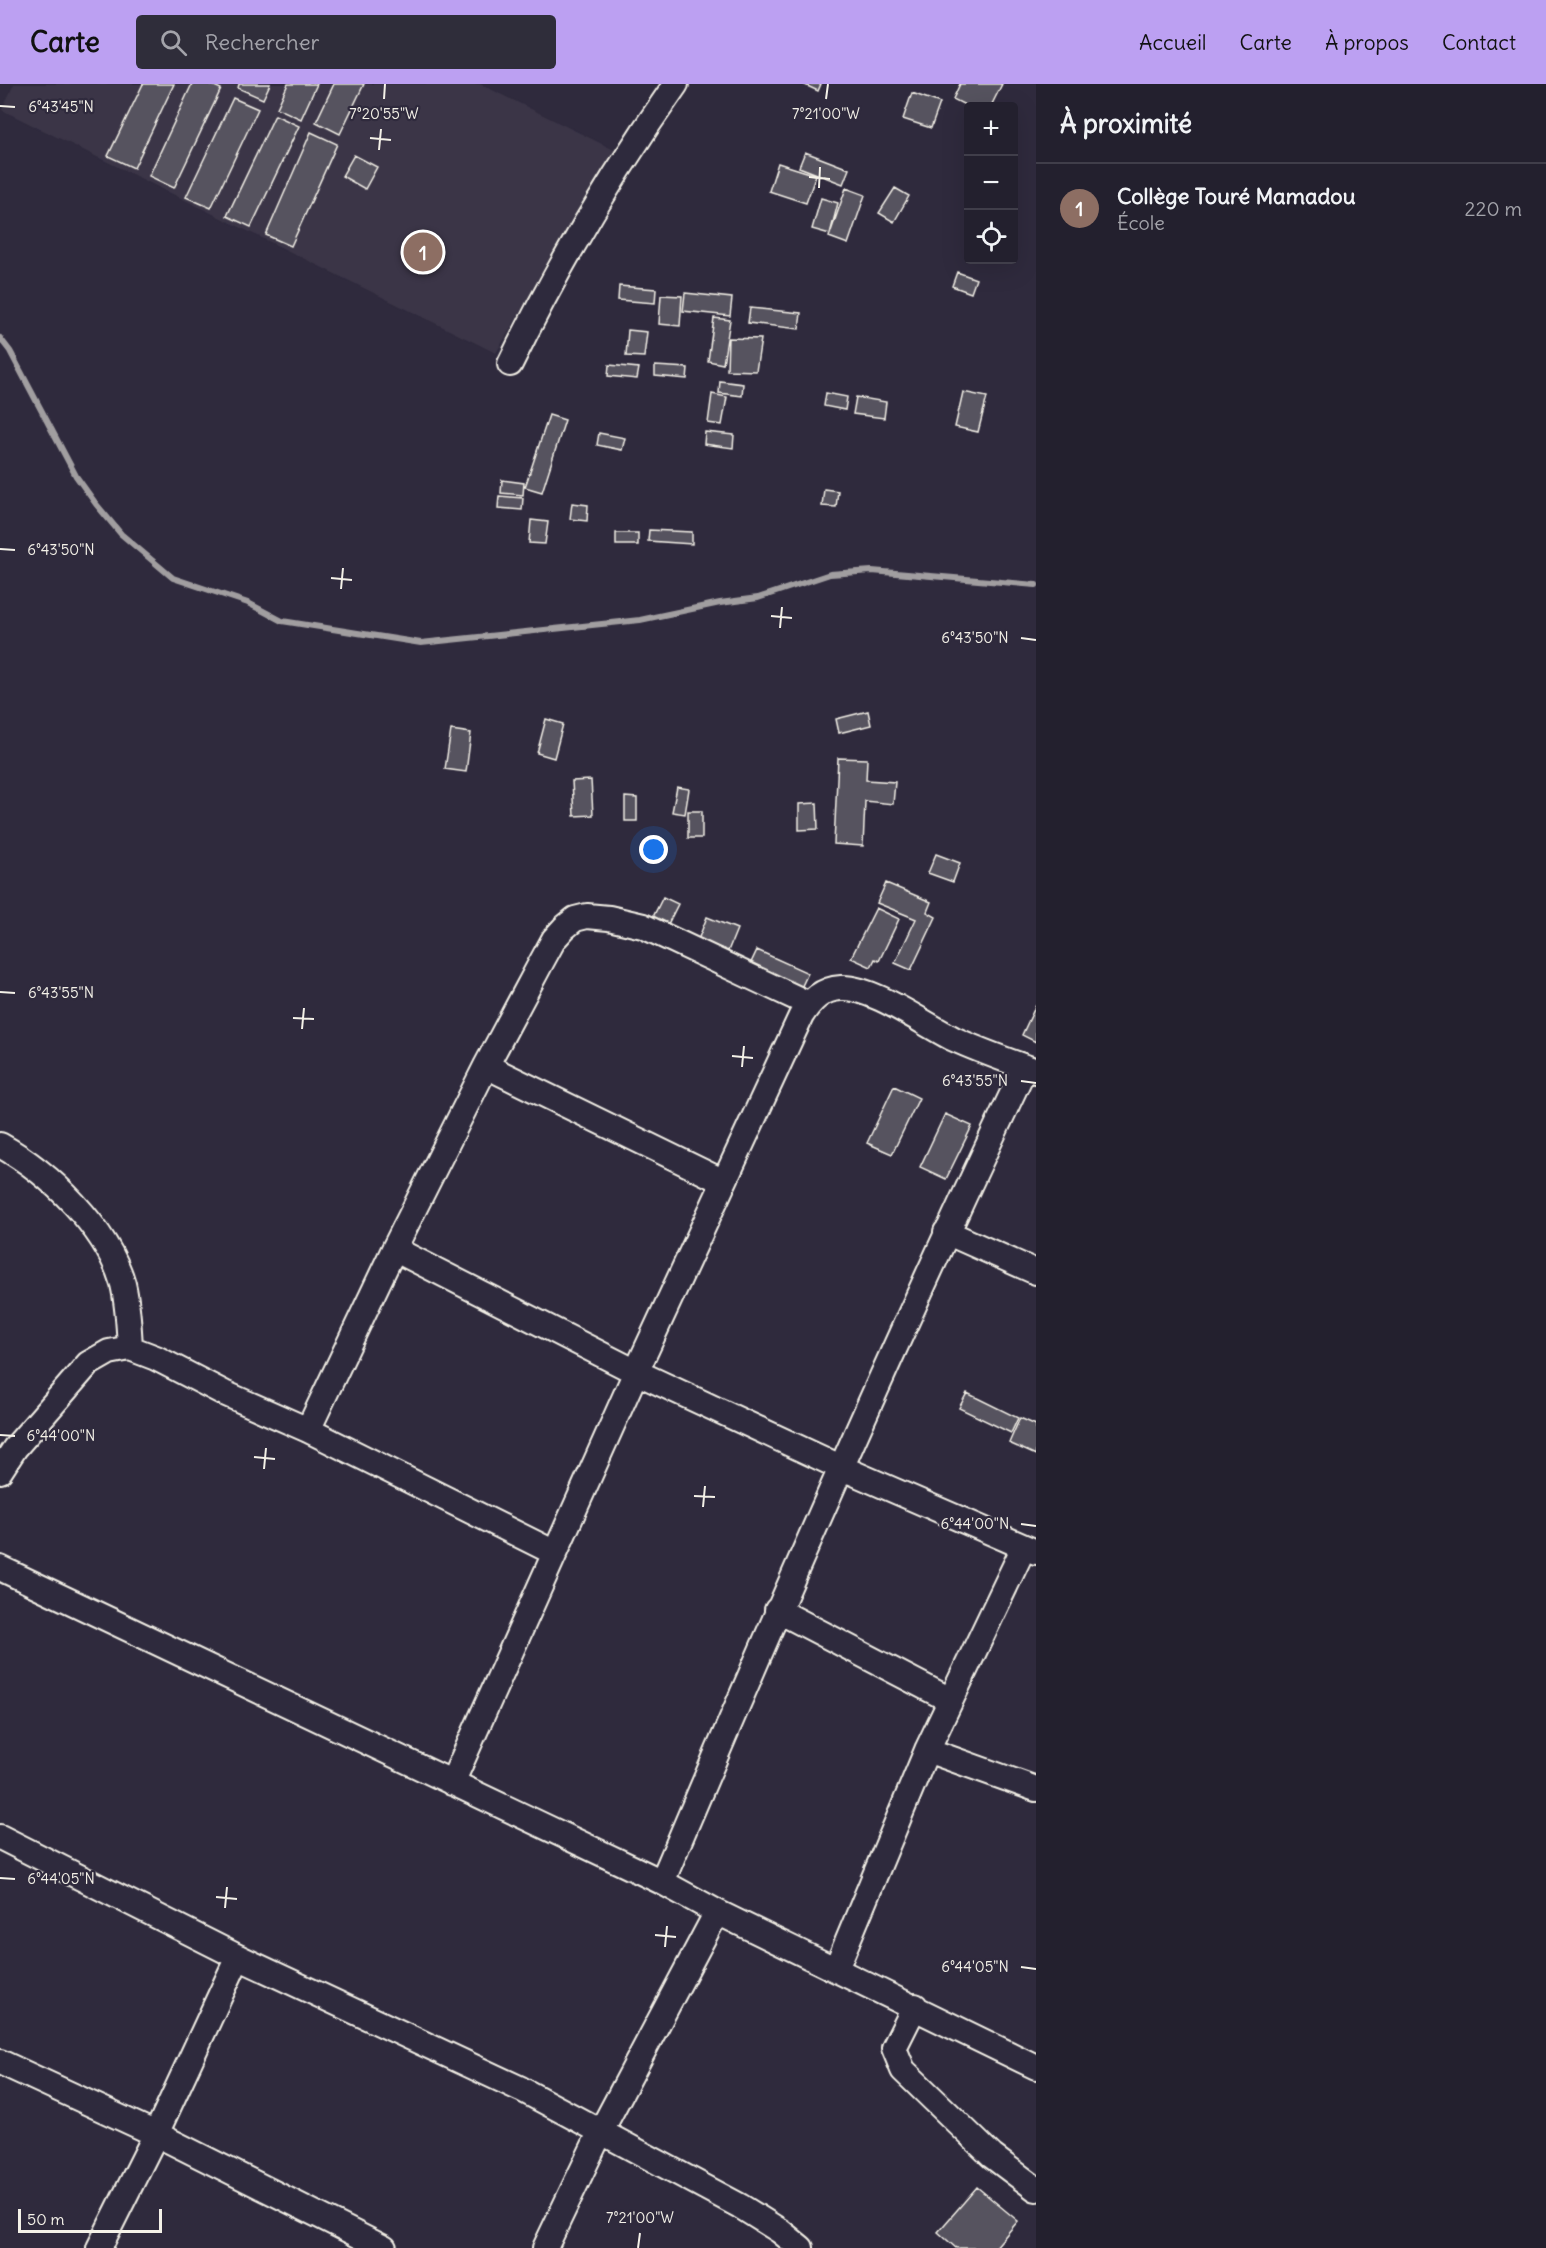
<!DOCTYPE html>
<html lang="fr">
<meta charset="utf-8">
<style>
:root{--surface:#23202e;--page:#2f2d3a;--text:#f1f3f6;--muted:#a3a3aa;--line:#403e4a;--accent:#bca0f2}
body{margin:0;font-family:Delius,sans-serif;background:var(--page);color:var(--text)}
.controls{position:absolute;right:18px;top:18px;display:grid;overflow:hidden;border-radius:6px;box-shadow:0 6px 24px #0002}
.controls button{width:54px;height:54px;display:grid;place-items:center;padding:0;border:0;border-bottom:2px solid var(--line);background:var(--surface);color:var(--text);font:30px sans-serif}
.scale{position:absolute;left:18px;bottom:15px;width:144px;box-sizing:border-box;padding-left:6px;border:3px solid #f4f1e8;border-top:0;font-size:16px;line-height:21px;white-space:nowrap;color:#f4f1e8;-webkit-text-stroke:4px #2f2a3d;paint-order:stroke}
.you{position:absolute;left:654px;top:766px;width:21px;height:21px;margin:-15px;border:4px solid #fff;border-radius:50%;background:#1a73e8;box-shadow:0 0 0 9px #1a73e833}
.badge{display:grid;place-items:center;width:39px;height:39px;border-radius:50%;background:var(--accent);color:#fff;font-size:20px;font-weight:700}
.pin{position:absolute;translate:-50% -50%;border:3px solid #fff;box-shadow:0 2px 6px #0006}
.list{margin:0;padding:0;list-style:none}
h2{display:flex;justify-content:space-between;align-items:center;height:78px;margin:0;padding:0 24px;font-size:26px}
h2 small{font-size:20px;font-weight:400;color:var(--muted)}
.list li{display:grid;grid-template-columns:39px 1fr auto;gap:18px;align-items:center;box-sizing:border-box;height:90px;padding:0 24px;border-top:2px solid var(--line)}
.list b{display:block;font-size:22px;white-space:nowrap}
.list p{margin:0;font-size:20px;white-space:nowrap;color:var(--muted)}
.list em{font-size:20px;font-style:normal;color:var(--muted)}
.icon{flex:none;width:33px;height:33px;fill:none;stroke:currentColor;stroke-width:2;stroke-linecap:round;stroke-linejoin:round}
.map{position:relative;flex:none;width:1036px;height:2164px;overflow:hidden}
header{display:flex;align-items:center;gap:36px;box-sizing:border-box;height:84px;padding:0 30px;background:var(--accent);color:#111}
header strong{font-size:28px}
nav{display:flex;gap:33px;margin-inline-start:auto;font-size:21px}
.search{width:420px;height:54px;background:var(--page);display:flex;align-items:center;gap:15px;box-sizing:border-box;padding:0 21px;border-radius:6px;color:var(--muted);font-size:22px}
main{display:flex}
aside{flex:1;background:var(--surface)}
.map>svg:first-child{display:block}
.built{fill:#3b3647}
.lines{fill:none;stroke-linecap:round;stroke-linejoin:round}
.stream{stroke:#a19ea0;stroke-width:6}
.building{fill:#56525f;stroke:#f4f1e8;stroke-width:1.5}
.minor-casing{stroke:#f4f1e8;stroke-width:28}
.minor{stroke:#2f2a3d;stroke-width:24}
.ticks{fill:none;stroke:#f4f1e8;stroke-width:2}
.ticks-label{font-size:15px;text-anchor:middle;fill:#f4f1e8;stroke:#2f2a3d;stroke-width:4.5;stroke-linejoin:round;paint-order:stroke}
</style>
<header>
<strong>Carte</strong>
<div class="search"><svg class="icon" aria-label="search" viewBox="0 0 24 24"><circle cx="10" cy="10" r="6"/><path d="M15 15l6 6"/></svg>Rechercher</div>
<nav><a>Accueil</a><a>Carte</a><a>À propos</a><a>Contact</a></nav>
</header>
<main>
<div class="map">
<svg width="1036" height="2164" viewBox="0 0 1036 2164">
<rect width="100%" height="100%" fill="#2f2a3d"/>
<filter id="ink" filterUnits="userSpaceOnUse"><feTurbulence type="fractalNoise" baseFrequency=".0167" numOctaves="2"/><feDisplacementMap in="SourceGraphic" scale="12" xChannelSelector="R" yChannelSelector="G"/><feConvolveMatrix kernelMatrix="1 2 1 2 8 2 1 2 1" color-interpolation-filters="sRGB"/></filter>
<g filter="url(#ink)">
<path class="built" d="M14,0H480L616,67L496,269L2,26Z"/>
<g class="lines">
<path class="stream" d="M0,254L10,267L76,392L96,420L121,450L173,494L248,519L282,537L421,559L640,536L720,519L758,514L830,490L872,487L1036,501"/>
</g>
<path class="building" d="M143,0H174L134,84L108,72Z
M192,0H210L221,5L174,104L149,92Z
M239,0H270L263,15L238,4Z
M288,0H317L301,35L277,24Z
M334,0H364L340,50L316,38Z
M803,0H821L818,7Z
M960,0H1002L991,22L969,23L953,15Z
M912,9L940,19L931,44L903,35Z
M233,14L258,25L211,124L186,113Z
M275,31L299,42L251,143L227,132Z
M311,48L337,60L291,162L266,151Z
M805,68L849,85L843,100L799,83Z
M354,71L377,83L365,105L342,92Z
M778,79L816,91L806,119L769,107Z
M846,104L865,111L848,160L829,153Z
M895,104L909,112L894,138L879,129Z
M821,114L838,119L830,150L812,145Z
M957,188L976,195L971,209L952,202Z
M619,202L656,205L655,219L618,216Z
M685,209L732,214L730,232L683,227Z
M661,211L682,212L680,242L659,240Z
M750,224L801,229L799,245L748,239Z
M714,234L730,236L723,280L708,277Z
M628,246L647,248L644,273L626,272Z
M728,254L761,255L756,287L727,286Z
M609,281L639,284L637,295L608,292Z
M655,282L688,284L687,295L655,292Z
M720,297L743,300L742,312L719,309Z
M963,308L987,313L978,348L955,343Z
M826,309L847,313L845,326L824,322Z
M712,310L727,313L722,341L708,339Z
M856,313L886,318L884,334L853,330Z
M549,331L565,336L542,408L525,403Z
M705,348L734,351L733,364L704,360Z
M599,349L625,354L622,366L597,361Z
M502,396L524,399L523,411L501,409Z
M824,405L838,407L836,423L822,422Z
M499,412L523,414L522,426L498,424Z
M572,419L588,421L587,437L570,435Z
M531,436L548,438L545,460L529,459Z
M649,446L692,448V460L648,457Z
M616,449H638V461H616Z
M868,627L871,641L839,649L836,635Z
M546,635L563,640L554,674L537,669Z
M451,646L471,649L466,688L445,685Z
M838,674L867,675L866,696L895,698L893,720L865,717L863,762L834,760Z
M591,696L593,731L574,732L572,697Z
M677,703L689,705L685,730L672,728Z
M625,713L637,714V737H625Z
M817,719L818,745L799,746V720Z
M688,727H702V754H688Z
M936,770L960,779L953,798L928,789Z
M886,799L931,818L927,828L936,833L911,886L895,879L916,835L877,819Z
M663,813L678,820L667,842L652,835Z
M876,824L899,835L879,877L875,875L871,883L851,874Z
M707,833L737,845L728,867L698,856Z
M757,866L808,889L800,906L749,883Z
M1036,921V958L1022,951Z
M894,1002L919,1014L892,1070L867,1059Z
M945,1030L972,1042L946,1095L920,1083Z
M967,1309L1018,1334L1011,1349L959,1324Z
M1020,1334L1036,1341V1371L1009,1359Z
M977,2103L1018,2137L995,2164H956L938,2148Z"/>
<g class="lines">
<defs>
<path id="minor" d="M510,280C558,182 613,89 676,0
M486,982L724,1098
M0,1061C50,1089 107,1144 123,1200C128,1221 129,1243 130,1264
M946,1148L1036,1188
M394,1165L636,1288L840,1383L1036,1468
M308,1346L394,1165L486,982L542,877L554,855L564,844L575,835L587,832L609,834L643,842L809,920
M0,1387L15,1364L88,1280L109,1268L130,1264L156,1274L224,1309L308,1346L555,1469
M0,1484L662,1798L717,1828L1036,1983
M777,1526L950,1616
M927,1666L1036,1705
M452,1699L636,1288L801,932C811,916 822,905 841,904C872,902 925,941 954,955C980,967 1009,977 1036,987
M0,1753L238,1873L521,2005L740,2122L780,2147L801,2164
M662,1798C778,1524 897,1251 1025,983
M836,1885L927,1666L1024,1463
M915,1922L894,1964L903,1986L992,2072L1036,2105
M0,1978L156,2050L384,2164
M99,2164L156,2050L238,1873
M545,2164L601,2047L717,1828"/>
</defs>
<use href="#minor" class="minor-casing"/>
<use href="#minor" class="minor"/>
</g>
</g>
<path class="ticks" d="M384,15L385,0M826,15L828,0M0,22L15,23M370,54L391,56M379,66L381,45M809,93L830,95M819,104L820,83M0,465L15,466M331,494L352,496M341,505L343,484M771,532L792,534M780,544L782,523M1021,554L1036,556M0,908L15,909M293,934L314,935M302,945L304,924M732,972L753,974M742,983L744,962M1021,997L1036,999M0,1351L15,1352M254,1373L275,1375M264,1385L266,1364M694,1412L715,1413M703,1423L705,1402M1021,1440L1036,1442M0,1794L15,1795M216,1813L237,1815M225,1824L227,1803M655,1851L676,1853M665,1863L667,1842M1021,1883L1036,1885M638,2164L640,2149"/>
<g class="ticks-label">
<text x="61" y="28">6°43'45"N</text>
<text x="384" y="35">7°20'55"W</text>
<text x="826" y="35">7°21'00"W</text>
<text x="61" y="471">6°43'50"N</text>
<text x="975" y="559">6°43'50"N</text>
<text x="61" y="914">6°43'55"N</text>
<text x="975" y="1002">6°43'55"N</text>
<text x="61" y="1357">6°44'00"N</text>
<text x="975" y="1445">6°44'00"N</text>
<text x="61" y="1800">6°44'05"N</text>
<text x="975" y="1888">6°44'05"N</text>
<text x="640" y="2139">7°21'00"W</text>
</g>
</svg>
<div class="controls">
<button>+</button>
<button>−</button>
<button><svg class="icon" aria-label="locate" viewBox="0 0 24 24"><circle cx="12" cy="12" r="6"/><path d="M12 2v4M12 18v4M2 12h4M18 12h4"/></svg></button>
</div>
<div class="scale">50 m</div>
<div class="you"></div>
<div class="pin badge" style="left:423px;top:168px;background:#8d6e63">1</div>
</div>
<aside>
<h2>À proximité<small></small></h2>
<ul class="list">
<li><span class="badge" style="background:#8d6e63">1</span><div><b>Collège Touré Mamadou</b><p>École</p></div><em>220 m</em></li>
</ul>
</aside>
</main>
